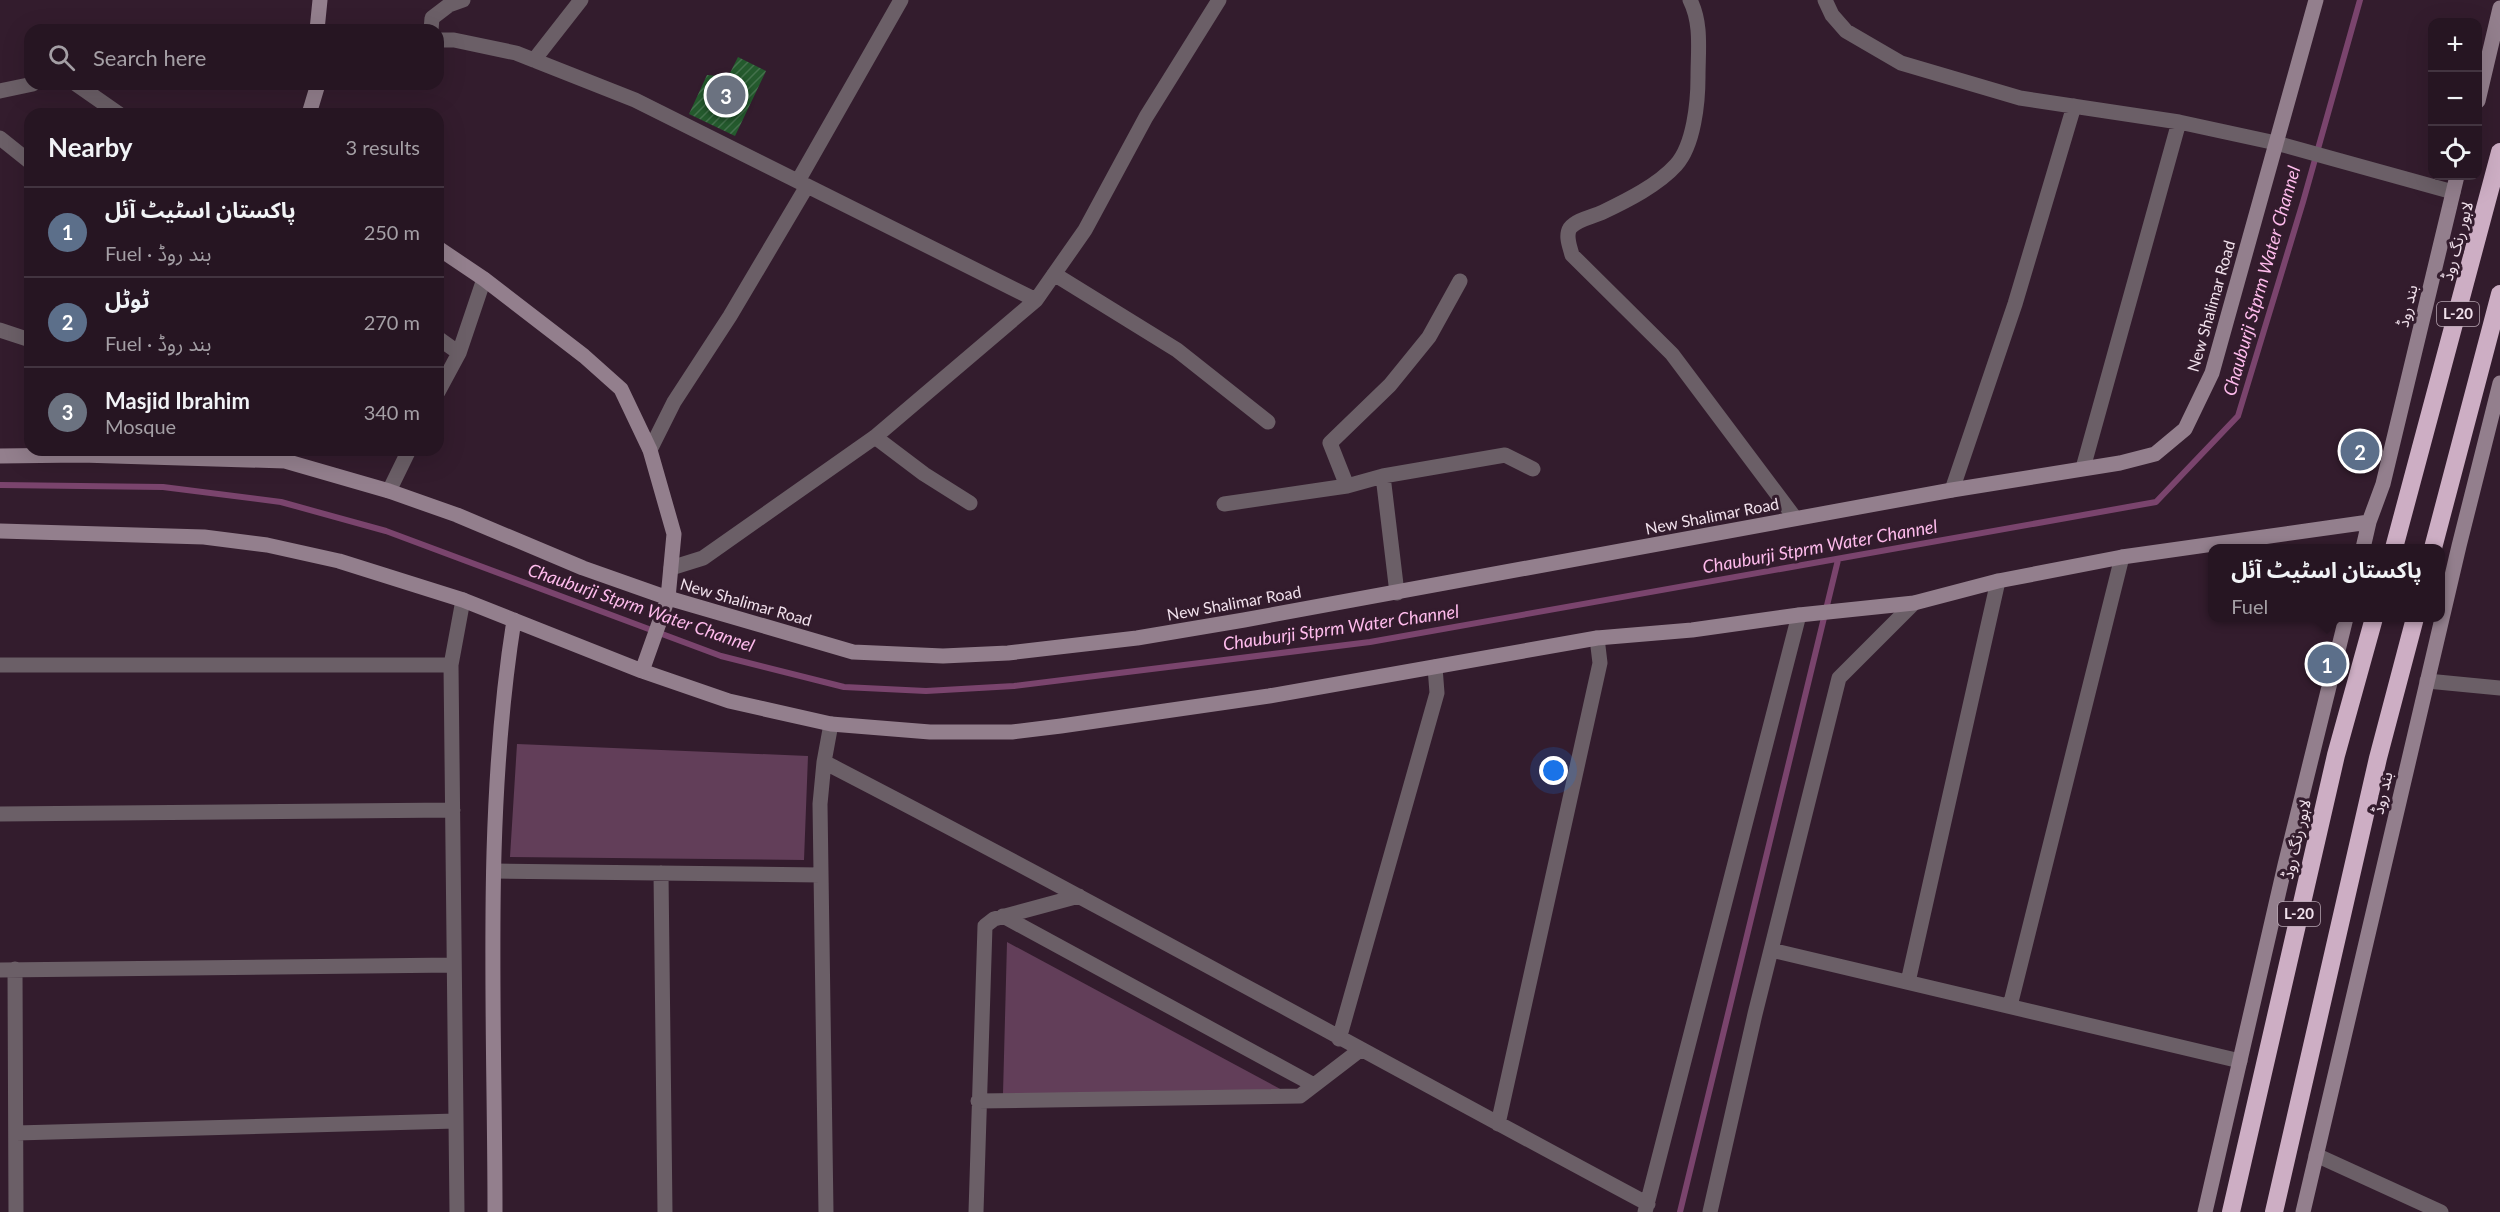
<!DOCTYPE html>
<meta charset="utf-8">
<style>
:root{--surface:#261522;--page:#32222f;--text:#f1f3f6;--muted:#a49fa5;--line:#423440;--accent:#59d56f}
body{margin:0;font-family:Lato,"Noto Sans Arabic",sans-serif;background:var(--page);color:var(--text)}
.controls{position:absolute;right:18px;top:18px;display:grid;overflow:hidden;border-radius:12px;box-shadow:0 6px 24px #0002}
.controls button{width:54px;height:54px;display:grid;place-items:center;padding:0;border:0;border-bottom:2px solid var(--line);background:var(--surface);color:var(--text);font:30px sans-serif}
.you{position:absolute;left:1554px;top:771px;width:21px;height:21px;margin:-15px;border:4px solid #fff;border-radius:50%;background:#1a73e8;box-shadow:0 0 0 9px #1a73e833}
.badge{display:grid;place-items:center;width:39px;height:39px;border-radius:50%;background:var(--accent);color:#fff;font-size:20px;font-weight:700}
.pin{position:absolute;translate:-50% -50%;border:3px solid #fff;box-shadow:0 2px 6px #0006}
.popup{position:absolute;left:2208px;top:544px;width:237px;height:78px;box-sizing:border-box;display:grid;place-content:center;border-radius:12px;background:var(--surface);filter:drop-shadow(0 2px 4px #0005);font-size:20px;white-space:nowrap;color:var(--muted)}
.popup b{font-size:22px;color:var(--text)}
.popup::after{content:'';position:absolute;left:50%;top:100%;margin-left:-12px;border:12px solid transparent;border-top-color:var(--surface)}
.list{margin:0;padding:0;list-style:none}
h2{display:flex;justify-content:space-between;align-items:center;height:78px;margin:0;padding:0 24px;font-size:26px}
h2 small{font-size:20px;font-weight:400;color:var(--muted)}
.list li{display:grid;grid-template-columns:39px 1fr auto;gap:18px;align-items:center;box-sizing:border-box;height:90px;padding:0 24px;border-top:2px solid var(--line)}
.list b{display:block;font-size:22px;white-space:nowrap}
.list p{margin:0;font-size:20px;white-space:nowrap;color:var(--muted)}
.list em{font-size:20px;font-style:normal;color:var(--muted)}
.icon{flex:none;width:33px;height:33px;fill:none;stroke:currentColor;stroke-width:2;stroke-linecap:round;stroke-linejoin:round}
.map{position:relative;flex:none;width:2500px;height:1212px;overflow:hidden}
.search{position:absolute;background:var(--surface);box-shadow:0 6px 24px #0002;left:24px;top:24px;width:420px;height:66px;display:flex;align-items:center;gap:15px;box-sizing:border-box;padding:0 21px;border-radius:18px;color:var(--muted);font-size:22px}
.panel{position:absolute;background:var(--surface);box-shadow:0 6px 24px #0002;left:24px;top:108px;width:420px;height:348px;border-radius:18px}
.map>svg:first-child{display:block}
.green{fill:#623e59}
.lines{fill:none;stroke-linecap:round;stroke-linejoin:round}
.stream{stroke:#7a446d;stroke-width:6}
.building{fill:url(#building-hatch)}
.street{stroke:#6b5f67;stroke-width:15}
.secondary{stroke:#937f8d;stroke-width:15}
.highway{stroke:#cdaec4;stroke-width:18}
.labels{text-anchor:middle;stroke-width:6;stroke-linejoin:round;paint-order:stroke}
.shield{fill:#331c2d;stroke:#b8a6b3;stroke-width:1.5}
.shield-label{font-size:15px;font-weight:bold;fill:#f1e1ec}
.street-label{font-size:16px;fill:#f1e1ec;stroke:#331c2d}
.water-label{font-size:18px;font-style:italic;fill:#febbec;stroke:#331c2d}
</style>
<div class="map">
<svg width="2500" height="1212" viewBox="0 0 2500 1212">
<defs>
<pattern id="building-hatch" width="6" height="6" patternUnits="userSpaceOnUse" patternTransform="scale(1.5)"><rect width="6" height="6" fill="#245a2d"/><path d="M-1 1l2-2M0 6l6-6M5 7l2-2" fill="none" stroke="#44714c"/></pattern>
</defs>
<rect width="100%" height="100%" fill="#331c2d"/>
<path class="green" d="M517,744L808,756L804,860L510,857Z
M1007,942L1284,1091L1003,1094Z"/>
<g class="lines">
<path class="stream" d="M0,485L163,487L281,502L386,531L721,656L844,687L926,691L1014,686L1370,642L2156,502L2238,416L2303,202L2360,0
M1680,1212L1838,560"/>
</g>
<path class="building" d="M738,57L766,71L735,136L689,114L707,75L728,77Z"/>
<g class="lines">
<path class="street" d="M1690,0C1702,24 1698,50 1698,77C1698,102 1694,145 1676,165C1658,185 1628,200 1603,212C1593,217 1577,219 1570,228C1565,236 1570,247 1572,255L1672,354L1795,518
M1825,0L1832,15L1846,31L1901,63L2020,98L2179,122L2276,143L2453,192
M431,30L432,18L449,5L463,0
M438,40H454L516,53L635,100L1036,300
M534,60L581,0
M76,84L119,114
M0,91L33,84
M0,138L30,162
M798,181L901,0
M1054,274L1177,350L1268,422
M0,330L30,340
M438,338L459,353
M438,392L459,353L484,279
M875,437L924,474L970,503
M650,450L674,402L730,316L807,186
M2083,468L2179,122
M1383,476L1397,593
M1347,486L1330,443L1390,385L1429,337L1460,281
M1952,490L2015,304L2074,106
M389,491L409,450
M1224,504L1347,486L1383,476L1505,455L1533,469
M671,568L703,558L875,437L1036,300L1085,230L1146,117L1219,0
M0,665H451
M2427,681L2500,688
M831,724L824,762C1101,905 1373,1057 1648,1204
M824,762L820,804L826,1212
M0,814L453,810
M494,871L821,875
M661,873L665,1212
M1003,916L1314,1085
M1771,950L2240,1061
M15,969L16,1212
M0,970L454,965
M1908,982L1998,581
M2010,1006L2122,557
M1339,1039L1437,693L1435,667
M978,1101L1300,1096L1360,1050
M1498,1124L1600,663L1597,638
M16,1133L456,1121
M2316,1155L2441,1212
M457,1212L451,665L463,600
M976,1212L985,926L994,919L1079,896
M1645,1212L1799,615
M1710,1212L1755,1014L1839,678L1914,603"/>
<path class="secondary" d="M317,30L320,0
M2478,101L2500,8
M309,114L318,84
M438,248L484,279L584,356L621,389L650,450L674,534L668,598L642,671
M0,456L81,455L285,461L389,491L457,515L583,568L668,598L853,652L943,656L1008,653L1137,638L1244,620L1952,490L2120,463L2155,454L2185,429L2212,373L2316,0
M0,531L204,537L267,545L339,561L463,600L642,671L729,701L831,724L930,732H1012L1061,726L1269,696L1597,638L1692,630L1799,615L1914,603L1998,581L2122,557L2369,522
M2363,548L2369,522L2383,484L2457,176
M495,1212C495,1015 483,815 514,620
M2205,1212L2285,865L2346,618
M2303,1212L2459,546L2500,383"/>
<path class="highway" d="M2394,548L2500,152
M2433,548L2500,294
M2231,1212L2336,755L2374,618
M2274,1212L2378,758L2415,618"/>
</g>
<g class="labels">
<g class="shield">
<rect x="2437" y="302" width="42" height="24" rx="4.5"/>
<rect x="2278" y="902" width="42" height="24" rx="4.5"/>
</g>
<g class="shield-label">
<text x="2458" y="319">L-20</text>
<text x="2299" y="919">L-20</text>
</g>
<g class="street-label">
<text transform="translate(2457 241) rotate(-75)" y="6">لاہور رنگ روڈ</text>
<text transform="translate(2211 306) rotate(-74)" y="6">New Shalimar Road</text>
<text transform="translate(2407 306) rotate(-77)" y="6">بند روڈ</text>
<text transform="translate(1712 516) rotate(-11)" y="6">New Shalimar Road</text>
<text transform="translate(746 602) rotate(16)" y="6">New Shalimar Road</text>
<text transform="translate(1234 603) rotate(-10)" y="6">New Shalimar Road</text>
<text transform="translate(2382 793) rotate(-77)" y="6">بند روڈ</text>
<text transform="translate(2296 839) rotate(-77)" y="6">لاہور رنگ روڈ</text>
</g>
<g class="water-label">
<text transform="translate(2262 281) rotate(-74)" y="6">Chauburji Stprm Water Channel</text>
<text transform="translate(1820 547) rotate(-10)" y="6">Chauburji Stprm Water Channel</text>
<text transform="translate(641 608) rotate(19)" y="6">Chauburji Stprm Water Channel</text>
<text transform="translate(1341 628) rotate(-8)" y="6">Chauburji Stprm Water Channel</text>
</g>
</g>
</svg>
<div class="controls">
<button>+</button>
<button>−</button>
<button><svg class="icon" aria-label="locate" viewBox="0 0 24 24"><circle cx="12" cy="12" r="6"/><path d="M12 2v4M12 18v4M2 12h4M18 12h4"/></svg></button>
</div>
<div class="you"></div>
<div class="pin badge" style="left:2327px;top:664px;background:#5c6f8a">1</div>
<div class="popup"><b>پاکستان اسٹیٹ آئل</b>Fuel</div>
<div class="pin badge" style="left:2360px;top:451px;background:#5c6f8a">2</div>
<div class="pin badge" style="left:726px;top:95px;background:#6b7280">3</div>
<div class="search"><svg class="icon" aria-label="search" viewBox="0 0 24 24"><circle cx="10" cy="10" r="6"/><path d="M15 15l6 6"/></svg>Search here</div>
<section class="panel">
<h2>Nearby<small>3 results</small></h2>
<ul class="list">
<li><span class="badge" style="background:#5c6f8a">1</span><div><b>پاکستان اسٹیٹ آئل</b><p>Fuel · بند روڈ</p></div><em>250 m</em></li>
<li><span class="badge" style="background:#5c6f8a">2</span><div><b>ٹوٹل</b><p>Fuel · بند روڈ</p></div><em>270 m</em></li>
<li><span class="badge" style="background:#6b7280">3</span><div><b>Masjid Ibrahim</b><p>Mosque</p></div><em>340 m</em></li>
</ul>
</section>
</div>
